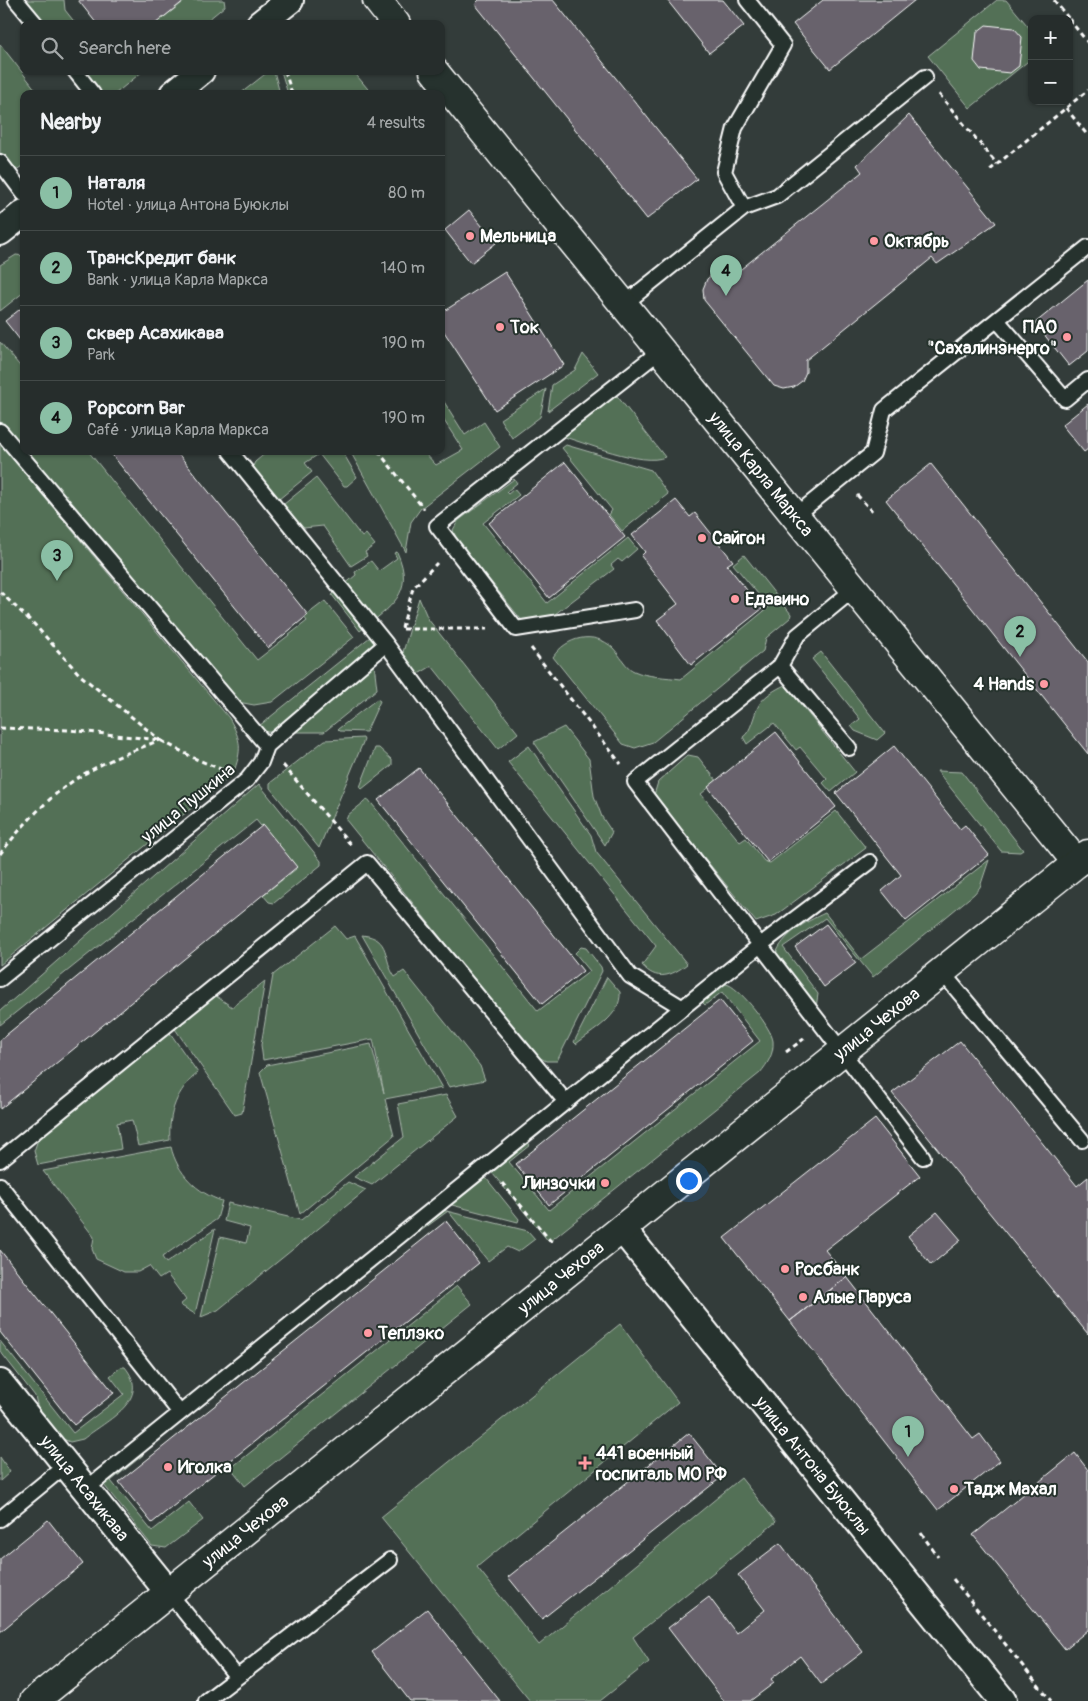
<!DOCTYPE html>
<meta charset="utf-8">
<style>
:root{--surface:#262d2c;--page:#2e3534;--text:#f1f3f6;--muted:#a4a8a9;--line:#424948;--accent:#8abfa5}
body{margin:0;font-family:Pangolin,sans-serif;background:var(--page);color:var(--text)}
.controls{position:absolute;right:15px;top:15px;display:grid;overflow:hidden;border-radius:10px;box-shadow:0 1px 4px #0004}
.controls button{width:45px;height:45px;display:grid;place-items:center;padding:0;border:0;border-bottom:1px solid var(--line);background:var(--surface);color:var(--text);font:25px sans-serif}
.you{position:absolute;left:688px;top:1180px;width:18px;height:18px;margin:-12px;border:4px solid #fff;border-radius:50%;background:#1a73e8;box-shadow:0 0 0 8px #1a73e833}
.badge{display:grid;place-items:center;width:32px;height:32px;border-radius:50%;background:var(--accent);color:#111;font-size:16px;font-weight:700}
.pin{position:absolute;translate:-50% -41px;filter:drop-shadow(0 1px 2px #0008)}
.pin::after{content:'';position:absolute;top:26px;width:18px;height:15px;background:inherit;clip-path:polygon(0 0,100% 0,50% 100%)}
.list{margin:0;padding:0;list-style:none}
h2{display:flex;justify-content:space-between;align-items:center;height:65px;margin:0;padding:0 20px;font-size:21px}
h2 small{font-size:16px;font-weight:400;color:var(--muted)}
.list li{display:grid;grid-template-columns:32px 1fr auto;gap:15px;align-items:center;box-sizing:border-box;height:75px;padding:0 20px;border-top:1px solid var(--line)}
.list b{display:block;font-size:19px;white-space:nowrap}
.list p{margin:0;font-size:16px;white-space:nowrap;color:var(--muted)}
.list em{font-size:16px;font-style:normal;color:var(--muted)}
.icon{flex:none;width:28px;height:28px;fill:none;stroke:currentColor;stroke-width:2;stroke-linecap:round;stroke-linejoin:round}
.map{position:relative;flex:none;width:1088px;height:1701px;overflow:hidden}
.search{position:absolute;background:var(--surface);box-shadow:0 1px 4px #0004;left:20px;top:20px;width:425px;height:55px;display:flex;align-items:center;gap:12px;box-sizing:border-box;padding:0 18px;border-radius:10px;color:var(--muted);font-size:19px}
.panel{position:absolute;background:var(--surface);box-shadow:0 1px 4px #0004;left:20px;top:90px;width:425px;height:365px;border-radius:10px}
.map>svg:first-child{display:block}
.green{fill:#536f57;stroke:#a9b7ab}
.building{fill:#67626c;stroke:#fff}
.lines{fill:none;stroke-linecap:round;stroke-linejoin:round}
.lane-casing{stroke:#fff;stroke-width:18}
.street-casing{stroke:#fff;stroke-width:30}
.secondary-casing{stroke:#fff;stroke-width:31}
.path{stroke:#fff;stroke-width:3;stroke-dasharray:5 4;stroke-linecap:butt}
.lane{stroke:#26332d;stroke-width:14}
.street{stroke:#26332d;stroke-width:26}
.secondary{stroke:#26332d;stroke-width:28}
.poi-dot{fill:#ff9aa2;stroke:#26332d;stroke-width:2}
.labels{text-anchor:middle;stroke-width:4;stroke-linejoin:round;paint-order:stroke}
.poi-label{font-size:18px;font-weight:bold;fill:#fff;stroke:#26332d;text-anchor:start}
.street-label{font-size:18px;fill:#fff;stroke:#26332d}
</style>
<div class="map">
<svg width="1088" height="1701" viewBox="0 0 1088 1701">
<rect width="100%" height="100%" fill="#333c3a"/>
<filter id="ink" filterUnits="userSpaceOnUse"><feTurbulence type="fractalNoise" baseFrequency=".02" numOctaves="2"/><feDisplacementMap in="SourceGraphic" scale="10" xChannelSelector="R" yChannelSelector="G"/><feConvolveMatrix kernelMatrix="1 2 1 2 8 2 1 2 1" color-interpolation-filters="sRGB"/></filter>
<g filter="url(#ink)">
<path class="green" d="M27,0H64L65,10L76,24H43Z
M186,0H224L225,6L203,24H155Z
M997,0H1006L1032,31V58L970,108L928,56Z
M0,44L39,94H24V165L16,170L0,156Z
M80,71H143L115,94H99Z
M269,71H274L280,94H240Z
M281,71H353L372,94H288Z
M16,255L24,256V292L0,311V265Z
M0,342L24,371V451L0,422Z
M583,354L598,373L548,411L552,385L575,370Z
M546,389L540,417L512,438L500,419Z
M614,392L665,457C643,467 583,442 558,435Z
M441,397L465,435L484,422L500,447L421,508L411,522L406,552L350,451H423L436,465L463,450L441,416Z
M0,444L229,718C242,741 242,750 233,774L0,965Z
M566,445L651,470L668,494L622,531L609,515L612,510L562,448Z
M24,451H88L257,660L307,621L304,617L325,601L354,637L272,702L254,705L238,702Z
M268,451H342L357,477L347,486H344L319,454L305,463L312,472L273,504L252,468L255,462Z
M316,478L362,537L366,534L375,545L365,552L367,556L351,566L323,526L294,529L278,509Z
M514,479L517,483L506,492L508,494L514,489L519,495L483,523L547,603L628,538L637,549L622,562L618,559L611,565L614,569L542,624L528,628L456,538L453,530L458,521Z
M397,552C416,594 390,607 360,631L332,595L356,575L355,572L371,561L379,571L397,558L394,553Z
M744,555L791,614L790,618L766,638L763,651L653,742L635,748L623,744L553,657C566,637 594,630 613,648C620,655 626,668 634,671C647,677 667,677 681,679L769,607L733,564Z
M419,598L428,619L518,733L498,749L432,666L415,676L401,659Z
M380,629L373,655L377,689L324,732H263L259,726Z
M821,652L885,733L877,740L855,731L851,726L860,719L812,659Z
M785,685L855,772L831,792L823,783L827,779L800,747L796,750L774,723L747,744L743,737C752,731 753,715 759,705C764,696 776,689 785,685Z
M377,699L380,701L366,732L340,731L338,729Z
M564,727L589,759L594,796L602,817L612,832L605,845L534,742Z
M363,738L364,740L319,848L270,788V783L325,740Z
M529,746L591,835L596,852L687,964C672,976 656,982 642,965L656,946L508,762Z
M375,748H379L392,760V765L362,789L360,787Z
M688,755L698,757L717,781L701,794L740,842L746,838L764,861L770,863L836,811L866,848L776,915L756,922L654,795L658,782Z
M937,771L962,772L1023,850L1020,852L1001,851Z
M259,784L321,861V865L274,903L269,902L263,895L296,869L256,820L0,1025V1011Z
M368,799L538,1011L590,971L575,953L581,947L586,948L601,967L602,971L557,1061H546L535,1055L346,820L348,815Z
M989,860L980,887L974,894L873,977L825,918L783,947L818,994L816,1008L775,956C783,934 805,922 825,913L861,959Z
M335,926L346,939L355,936L442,1088L385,1099L394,1136L300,1214L260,1072L267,1065L371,1044L384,1093L373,1039L263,1060L261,1045L273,975Z
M362,935C392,938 382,959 395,977L404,971L480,1066L485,1080L449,1087Z
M607,977L620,992C622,1016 592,1031 576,1044L574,1042Z
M265,981L242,1113L235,1115L173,1026L213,994L232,1007Z
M714,984C719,984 725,983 729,985C742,991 771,1027 773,1041C774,1054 768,1063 760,1073L549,1242L488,1168L523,1136L530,1145L509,1162L549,1210L760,1041L722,992L705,1005L699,999Z
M168,1030L198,1073C177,1089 168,1114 170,1140L138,1146L132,1120L117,1123L121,1149L38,1165L34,1151L40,1134Z
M446,1095L458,1116L372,1185L354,1177L404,1137L398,1104Z
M171,1147C177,1173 197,1193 222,1201L217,1219L162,1257L166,1263L215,1229L195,1314L180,1305L186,1300L167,1274L159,1279L149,1266L138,1272H124L96,1259L92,1249L94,1237L43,1171Z
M482,1173L519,1219L518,1222L444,1203Z
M348,1182L366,1190L218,1310L201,1317L220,1237L246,1243L250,1228L224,1221L228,1203L301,1220Z
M434,1208L528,1231L535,1239L518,1252L507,1247L488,1261L448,1211L418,1233L413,1228Z
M457,1286L472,1304L245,1486L231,1468Z
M620,1324L678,1402L477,1567L539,1645L741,1478L776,1522L633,1637L649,1662L600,1701H530L381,1517Z
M0,1341L73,1433L124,1394L110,1376L121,1367H125C152,1400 107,1420 83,1439L70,1442L61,1438L38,1409L35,1396L0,1351Z
M138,1449L143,1455L111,1481L152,1531L189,1502L203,1520L166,1548L152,1546L104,1485V1472Z
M0,1457L10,1472L0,1481Z"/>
<path class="building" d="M78,0H185L155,24H97Z
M479,0H553L697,179L647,219L475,4Z
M667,0H723L744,26L709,53Z
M823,0H915L830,69L793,24Z
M986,25L1014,28L1022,37L1019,66L1010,73L981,70L974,61L977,32Z
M909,115L996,223L937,264L932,258L806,360V372L802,381L794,387L784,389L774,386L704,300L703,289L707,279L715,272L726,271L736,273L862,172L857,165Z
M469,210L496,243L471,263L445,230Z
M505,272L564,365L495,410L441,327V313Z
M1088,280V351L1069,366L1035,323Z
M24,306V345L5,321Z
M1088,404V449L1084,452L1062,425Z
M109,451H176L308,615L268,648Z
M565,462L625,537L549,598L489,523Z
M931,464L1088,662V754L886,500Z
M676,500L690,517L695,513L733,561L727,565L762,609L691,665L657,620L678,604L641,556L645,552L632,535Z
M776,732L836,807L768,862L708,787Z
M894,746L960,829L965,825L989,855L906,921L882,891L901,875L836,793Z
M419,768L583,971L542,1004L378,800Z
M263,825L297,867L0,1109V1040Z
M826,924L856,963L824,987L795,947Z
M720,1000L753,1041L549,1205L516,1164Z
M960,1041L1077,1186L1088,1177V1334L892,1093Z
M875,1119L920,1176L825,1250L847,1277L790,1321L724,1238Z
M937,1212L961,1240L931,1265L908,1236Z
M446,1221L479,1263L152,1523L119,1482Z
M0,1250L114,1393L74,1425L0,1332Z
M847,1277L973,1439L980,1434L1000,1461L938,1510L790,1321Z
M689,1433L723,1476L542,1619L508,1577Z
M1075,1453L1088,1470V1630L1065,1649L973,1535Z
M48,1520L83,1564L0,1632V1559Z
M780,1543L863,1652L821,1684L800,1656L771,1679L774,1683L750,1701H724L668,1628L709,1597L736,1633L765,1610L738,1575Z
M427,1609L500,1701H410L372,1652Z"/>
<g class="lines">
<defs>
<path id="lane" d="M16,0L36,24
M75,71L93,94
M0,162L24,194
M744,208L724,172L735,128L783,45L747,0
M623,305L744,208L777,196L925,77
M997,320L1065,399L1088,380
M0,431L267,746
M230,451L386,644L630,976L683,1008
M795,516L873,453L884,410L1088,247
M854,589L797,636L780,666L635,782L923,1157
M635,610L516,629L437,526L660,351
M780,666L849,748
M942,972L1082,1140
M0,979L247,780L261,762L267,746L386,644
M0,1160L367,863L566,1102
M0,1185L180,1413
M86,1489L759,946L870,862
M0,1519L66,1465
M170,1594L237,1677
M206,1701L390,1560"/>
<g id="street">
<path d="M260,24L290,0"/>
<path d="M173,94L201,71"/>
<path d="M0,232L24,213"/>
<path id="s1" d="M622,1229L1003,1701"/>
<path id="s2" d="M0,1383L170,1594"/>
</g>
<g id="secondary">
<path d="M377,0L396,24"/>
<path id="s3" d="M434,71L1077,863"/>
<path id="s4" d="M34,1701L1088,854"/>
</g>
</defs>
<use href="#lane" class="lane-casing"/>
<use href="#street" class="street-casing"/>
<use href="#secondary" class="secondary-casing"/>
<path class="path" d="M1054,0L1069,19
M1069,19L1088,43
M285,71L292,94
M939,94L997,164
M1066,108L1088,136
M990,170L1088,90
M378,451L424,509
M857,495L872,511
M0,592L34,624L80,675L160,740C138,749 115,757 93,769C56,788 26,821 0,854
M402,628L413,588L437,563
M403,629H487
M531,648L621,764
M0,728L69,730L160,740L196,759L223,770
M283,765L352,846
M786,1052L805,1038
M502,1183L554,1245
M921,1533L938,1557
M953,1579L1051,1701"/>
<use href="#lane" class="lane"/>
<use href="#street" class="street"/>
<use href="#secondary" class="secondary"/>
</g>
</g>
<g class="poi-dot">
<circle cx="470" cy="236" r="5"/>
<circle cx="874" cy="241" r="5"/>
<circle cx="500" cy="327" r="5"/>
<circle cx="1067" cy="337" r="5"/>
<circle cx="702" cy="538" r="5"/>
<circle cx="735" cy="599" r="5"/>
<circle cx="1044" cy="684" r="5"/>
<circle cx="605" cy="1183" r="5"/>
<circle cx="785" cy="1269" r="5"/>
<circle cx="803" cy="1297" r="5"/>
<circle cx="368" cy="1333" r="5"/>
<path d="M582.5 1455.5h5v5h5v5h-5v5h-5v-5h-5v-5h5z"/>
<circle cx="168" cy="1467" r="5"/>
<circle cx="954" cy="1489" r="5"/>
</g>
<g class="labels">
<g class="poi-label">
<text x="480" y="242">Мельница</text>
<text x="884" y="247">Октябрь</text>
<text x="510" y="333">Ток</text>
<text x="1057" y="333" text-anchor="end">ПАО<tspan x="1057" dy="21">"Сахалинэнерго"</tspan></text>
<text x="712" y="544">Сайгон</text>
<text x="745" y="605">Едавино</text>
<text x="1034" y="690" text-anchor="end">4 Hands</text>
<text x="595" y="1189" text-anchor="end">Линзочки</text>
<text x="795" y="1275">Росбанк</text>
<text x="813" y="1303">Алые Паруса</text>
<text x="378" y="1339">Теплэко</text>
<text x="596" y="1459">441 военный<tspan x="596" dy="21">госпиталь МО РФ</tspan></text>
<text x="178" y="1473">Иголка</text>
<text x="964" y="1495">Тадж Махал</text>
</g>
<g class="street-label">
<text dy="6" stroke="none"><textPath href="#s3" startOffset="519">улица Карла Маркса</textPath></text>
<text transform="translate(188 803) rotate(-39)" y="6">улица Пушкина</text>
<text dy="6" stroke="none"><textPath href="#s4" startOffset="1081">улица Чехова</textPath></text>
<text dy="6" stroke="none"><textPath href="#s4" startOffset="676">улица Чехова</textPath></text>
<text dy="6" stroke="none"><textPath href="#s1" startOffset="304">улица Антона Буюклы</textPath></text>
<text dy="6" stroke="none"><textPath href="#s2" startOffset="135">улица Асахикава</textPath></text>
<text dy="6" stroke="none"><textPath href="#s4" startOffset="271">улица Чехова</textPath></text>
</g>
</g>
</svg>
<div class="controls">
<button>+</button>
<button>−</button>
</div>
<div class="you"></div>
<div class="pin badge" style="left:908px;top:1457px">1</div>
<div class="pin badge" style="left:1020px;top:657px">2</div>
<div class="pin badge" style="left:57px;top:581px">3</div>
<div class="pin badge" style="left:726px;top:296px">4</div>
<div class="search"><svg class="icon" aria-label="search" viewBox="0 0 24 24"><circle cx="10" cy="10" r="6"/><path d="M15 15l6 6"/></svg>Search here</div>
<section class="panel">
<h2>Nearby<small>4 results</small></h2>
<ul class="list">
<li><span class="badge">1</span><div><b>Наталя</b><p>Hotel · улица Антона Буюклы</p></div><em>80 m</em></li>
<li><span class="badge">2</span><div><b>ТрансКредит банк</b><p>Bank · улица Карла Маркса</p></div><em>140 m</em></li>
<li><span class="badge">3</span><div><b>сквер Асахикава</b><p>Park</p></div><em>190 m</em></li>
<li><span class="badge">4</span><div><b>Popcorn Bar</b><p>Café · улица Карла Маркса</p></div><em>190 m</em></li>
</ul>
</section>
</div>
